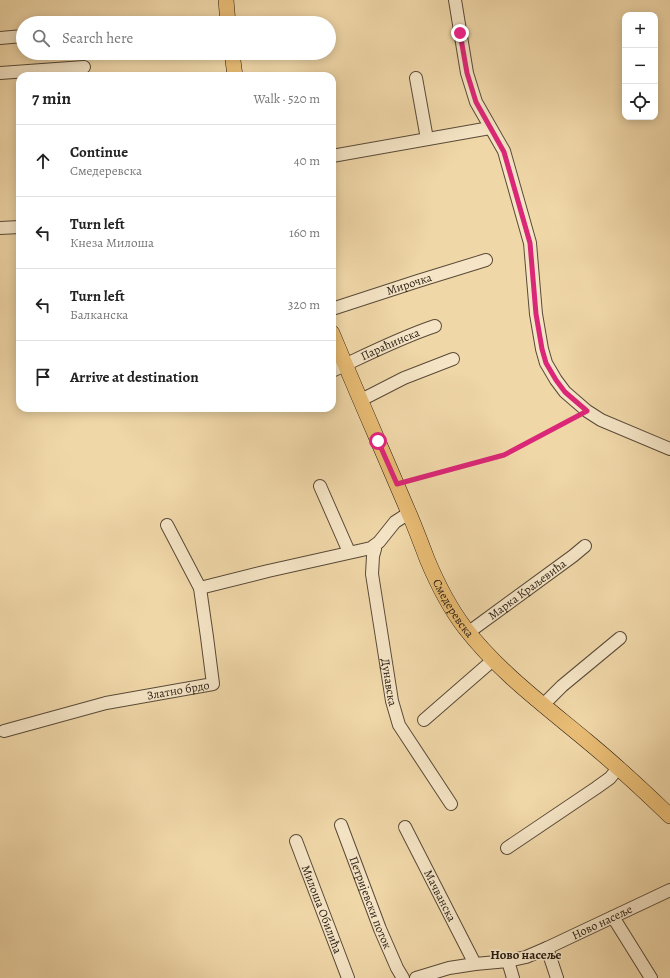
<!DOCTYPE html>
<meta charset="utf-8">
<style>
:root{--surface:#fff;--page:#f6f6f6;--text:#222;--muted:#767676;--line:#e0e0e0}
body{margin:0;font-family:Alegreya,serif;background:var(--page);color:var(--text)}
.controls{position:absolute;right:12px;top:12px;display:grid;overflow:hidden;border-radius:8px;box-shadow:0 2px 10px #0003}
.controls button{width:36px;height:36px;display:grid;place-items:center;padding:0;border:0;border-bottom:1px solid var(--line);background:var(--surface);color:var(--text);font:20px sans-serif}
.stop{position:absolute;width:12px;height:12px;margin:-9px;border:3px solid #db2777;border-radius:50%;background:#fff}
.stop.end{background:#db2777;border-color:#fff;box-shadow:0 1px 4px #0008}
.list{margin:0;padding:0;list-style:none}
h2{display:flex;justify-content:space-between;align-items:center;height:52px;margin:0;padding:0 16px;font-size:17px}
h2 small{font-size:13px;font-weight:400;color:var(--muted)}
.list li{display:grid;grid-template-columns:26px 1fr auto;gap:12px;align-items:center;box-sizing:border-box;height:72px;padding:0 16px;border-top:1px solid var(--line)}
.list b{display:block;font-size:15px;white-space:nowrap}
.list p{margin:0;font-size:13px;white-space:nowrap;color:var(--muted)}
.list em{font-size:13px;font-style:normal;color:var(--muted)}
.icon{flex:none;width:22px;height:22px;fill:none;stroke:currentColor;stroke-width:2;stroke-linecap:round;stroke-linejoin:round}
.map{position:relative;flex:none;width:670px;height:978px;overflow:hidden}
.search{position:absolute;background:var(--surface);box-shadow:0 2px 10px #0003;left:16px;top:16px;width:320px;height:44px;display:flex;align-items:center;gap:10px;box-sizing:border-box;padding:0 14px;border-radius:22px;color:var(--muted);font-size:15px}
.panel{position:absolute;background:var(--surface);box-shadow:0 2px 10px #0003;left:16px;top:72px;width:320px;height:340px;border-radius:12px}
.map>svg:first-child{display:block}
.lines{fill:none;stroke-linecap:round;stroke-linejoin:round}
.minor-casing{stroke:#594a38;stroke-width:14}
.major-casing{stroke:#271b12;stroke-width:16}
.path{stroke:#271b12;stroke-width:1.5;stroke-dasharray:3 2;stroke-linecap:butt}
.minor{stroke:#f5e5c6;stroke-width:12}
.major{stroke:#e8bc74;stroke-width:15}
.route{stroke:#db2777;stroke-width:5}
.labels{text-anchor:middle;stroke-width:3;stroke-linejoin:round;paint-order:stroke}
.street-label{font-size:12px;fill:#271b12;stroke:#f5e5c6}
.neighbourhood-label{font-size:13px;font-weight:bold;fill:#271b12;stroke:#f5e5c6}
</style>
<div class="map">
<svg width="670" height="978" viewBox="0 0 670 978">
<rect width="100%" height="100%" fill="#f0d7a8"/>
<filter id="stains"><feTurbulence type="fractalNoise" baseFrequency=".005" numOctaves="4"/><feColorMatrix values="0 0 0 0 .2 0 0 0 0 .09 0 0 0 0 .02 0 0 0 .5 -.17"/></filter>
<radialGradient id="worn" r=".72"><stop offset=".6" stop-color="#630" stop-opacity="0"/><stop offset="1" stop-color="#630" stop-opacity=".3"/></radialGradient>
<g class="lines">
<defs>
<g id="minor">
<path d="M455,0L467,73L476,102L504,151L530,243L536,314L542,349L546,363L556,380L565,392L587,411L601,420L670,449"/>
<path d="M0,38L23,36"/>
<path d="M0,73L84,67"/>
<path d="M416,78L427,139"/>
<path d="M332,156L490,128"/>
<path d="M0,228L20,227"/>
<path id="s1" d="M332,309L418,281L486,260"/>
<path id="s2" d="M332,371C366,355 399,338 435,326"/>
<path d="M361,400L404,378L453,359"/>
<path d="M320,486L349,552"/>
<path id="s3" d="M374,546L375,549L373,556L372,574L392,701L399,725L451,804"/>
<path d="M200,588L268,571L371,548L379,542L395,522L409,513"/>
<path id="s4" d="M469,632L573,556L585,546"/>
<path d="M543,705L562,686L620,638"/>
<path d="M424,720L493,660"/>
<path id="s5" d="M4,731L106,703L213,684L207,637L200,588L167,525"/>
<path id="s6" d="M341,825L380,929L397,968L403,978"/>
<path id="s7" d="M405,827L475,964"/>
<path id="s8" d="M296,841L348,978"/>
<path d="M507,848L596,788L610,778L618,768"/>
<path d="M613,917L651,978"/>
<path d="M547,948L557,978"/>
<path d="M508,961L513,978"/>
<path id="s9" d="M416,978L449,968L475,964L508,961L526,957L547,948L670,890"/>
</g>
<g id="major">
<path d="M226,0L228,23"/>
<path d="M232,53L235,76"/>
<path id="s10" d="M332,333C357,393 383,452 408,511C415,527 421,543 427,559C437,583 449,607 465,628C499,672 545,706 587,741C616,765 643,790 670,816"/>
</g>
</defs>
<use href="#minor" class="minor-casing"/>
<use href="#major" class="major-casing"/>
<path class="path" d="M408,481L504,455L577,416"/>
<use href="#minor" class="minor"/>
<use href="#major" class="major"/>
</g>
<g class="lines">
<path class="route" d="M378,441L397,484L504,455L587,411L565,392L556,380L546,363L542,349L536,314L530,243L504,152L476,102L467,73L460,33"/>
</g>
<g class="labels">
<g class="street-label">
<text dy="4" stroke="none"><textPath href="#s1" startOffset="81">Мирочка</textPath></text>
<text dy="4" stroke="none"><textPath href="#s2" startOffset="64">Параћинска</textPath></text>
<text dy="4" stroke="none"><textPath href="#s4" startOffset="72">Марка Краљевића</textPath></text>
<text dy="4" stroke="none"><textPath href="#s10" startOffset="301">Смедеревска</textPath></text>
<text dy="4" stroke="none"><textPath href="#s3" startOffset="138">Дунавска</textPath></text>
<text dy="4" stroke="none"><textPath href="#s5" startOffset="179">Златно брдо</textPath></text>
<text dy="4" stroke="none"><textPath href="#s7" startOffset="77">Мачванска</textPath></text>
<text dy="4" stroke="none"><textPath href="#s6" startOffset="83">Петријевски поток</textPath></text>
<text dy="4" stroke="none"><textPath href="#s8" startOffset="73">Милоша Обилића</textPath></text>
<text dy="4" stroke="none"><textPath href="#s9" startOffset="196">Ново насеље</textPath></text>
</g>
<g class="neighbourhood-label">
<text x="526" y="959">Ново насеље</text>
</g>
</g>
<rect width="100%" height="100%" filter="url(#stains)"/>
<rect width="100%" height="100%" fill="url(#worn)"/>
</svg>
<div class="controls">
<button>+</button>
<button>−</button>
<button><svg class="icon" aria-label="locate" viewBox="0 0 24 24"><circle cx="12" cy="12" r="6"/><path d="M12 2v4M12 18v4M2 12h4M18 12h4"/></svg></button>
</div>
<div class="stop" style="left:378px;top:441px"></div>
<div class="stop end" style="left:460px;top:33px"></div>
<div class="search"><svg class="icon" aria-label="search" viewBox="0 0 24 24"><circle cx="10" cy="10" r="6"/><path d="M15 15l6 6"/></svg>Search here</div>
<section class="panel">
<h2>7 min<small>Walk · 520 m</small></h2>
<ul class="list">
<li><svg class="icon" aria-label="ahead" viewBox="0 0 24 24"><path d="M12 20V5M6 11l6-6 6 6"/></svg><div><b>Continue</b><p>Смедеревска</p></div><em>40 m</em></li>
<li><svg class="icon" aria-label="left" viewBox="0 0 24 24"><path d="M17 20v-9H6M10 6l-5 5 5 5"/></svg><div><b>Turn left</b><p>Кнеза Милоша</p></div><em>160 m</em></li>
<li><svg class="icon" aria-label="left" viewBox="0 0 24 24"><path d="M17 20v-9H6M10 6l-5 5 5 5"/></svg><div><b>Turn left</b><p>Балканска</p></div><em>320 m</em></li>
<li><svg class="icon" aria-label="arrive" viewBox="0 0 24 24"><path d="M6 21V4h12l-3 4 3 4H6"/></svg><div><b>Arrive at destination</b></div></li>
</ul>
</section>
</div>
